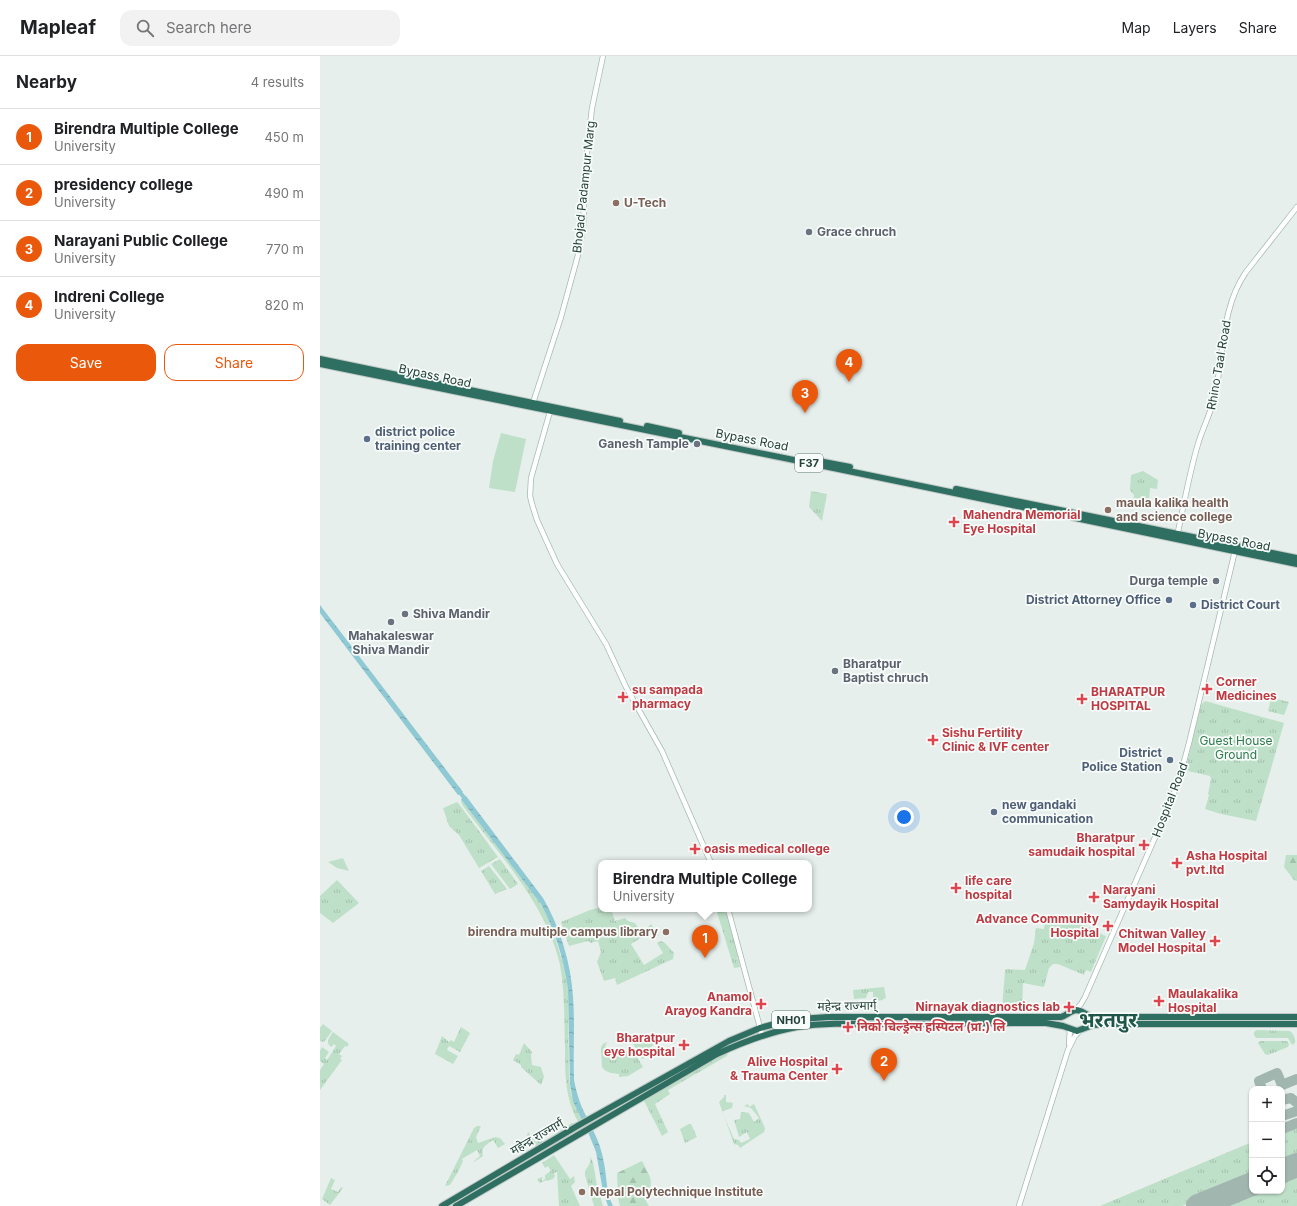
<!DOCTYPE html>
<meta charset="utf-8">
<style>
:root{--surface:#fff;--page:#f2f2f2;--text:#202124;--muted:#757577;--line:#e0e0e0;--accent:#ea580c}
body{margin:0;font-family:Inter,"Noto Sans Devanagari",sans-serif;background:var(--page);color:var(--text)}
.controls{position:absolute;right:12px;bottom:12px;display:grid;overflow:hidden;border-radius:8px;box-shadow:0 1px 3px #0004}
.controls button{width:36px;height:36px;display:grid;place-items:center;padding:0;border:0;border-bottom:1px solid var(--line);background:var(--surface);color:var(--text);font:20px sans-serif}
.you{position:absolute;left:584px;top:761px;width:14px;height:14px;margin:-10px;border:3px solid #fff;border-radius:50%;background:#1a73e8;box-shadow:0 0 0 6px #1a73e833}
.badge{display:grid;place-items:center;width:26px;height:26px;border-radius:50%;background:var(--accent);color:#fff;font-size:13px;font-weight:700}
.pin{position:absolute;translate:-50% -33px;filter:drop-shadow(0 1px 2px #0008)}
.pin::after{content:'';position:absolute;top:21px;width:14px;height:12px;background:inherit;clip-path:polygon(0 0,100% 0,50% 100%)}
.popup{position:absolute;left:278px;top:804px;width:214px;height:52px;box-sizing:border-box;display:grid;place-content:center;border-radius:8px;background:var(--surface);filter:drop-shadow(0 1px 3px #0005);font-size:13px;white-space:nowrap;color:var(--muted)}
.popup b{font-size:15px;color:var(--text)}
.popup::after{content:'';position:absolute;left:50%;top:100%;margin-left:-8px;border:8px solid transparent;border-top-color:var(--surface)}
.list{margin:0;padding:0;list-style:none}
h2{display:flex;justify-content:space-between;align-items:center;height:52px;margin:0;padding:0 16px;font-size:17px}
h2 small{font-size:13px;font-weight:400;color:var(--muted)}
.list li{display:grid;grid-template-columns:26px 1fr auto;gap:12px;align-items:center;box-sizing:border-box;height:56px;padding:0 16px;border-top:1px solid var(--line)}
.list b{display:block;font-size:15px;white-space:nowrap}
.list p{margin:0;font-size:13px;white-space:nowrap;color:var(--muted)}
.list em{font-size:13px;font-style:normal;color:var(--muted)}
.actions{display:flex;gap:8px;padding:12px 16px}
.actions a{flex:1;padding:9px 0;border:1px solid var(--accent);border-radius:12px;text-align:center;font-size:14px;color:var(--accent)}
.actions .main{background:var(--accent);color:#fff}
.icon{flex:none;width:22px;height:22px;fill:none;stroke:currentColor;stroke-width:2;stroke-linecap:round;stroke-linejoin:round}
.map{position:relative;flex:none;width:977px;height:1150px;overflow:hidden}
header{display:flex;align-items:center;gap:24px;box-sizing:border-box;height:56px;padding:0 20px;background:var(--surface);border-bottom:1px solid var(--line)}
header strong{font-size:19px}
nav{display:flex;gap:22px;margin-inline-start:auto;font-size:14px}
.search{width:280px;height:36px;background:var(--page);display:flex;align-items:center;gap:10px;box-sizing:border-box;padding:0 14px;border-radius:12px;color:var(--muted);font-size:15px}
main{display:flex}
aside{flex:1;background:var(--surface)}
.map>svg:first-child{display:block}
.grass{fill:url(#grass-tufts)}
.forest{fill:url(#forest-firs)}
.pitch{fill:#bfe0c8}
.water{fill:url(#water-ripples)}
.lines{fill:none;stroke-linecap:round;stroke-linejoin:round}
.canal{stroke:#8ec9d4;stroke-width:4}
.taxiway{stroke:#a2b6b0;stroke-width:10}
.runway{stroke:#a2b6b0;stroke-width:24}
.secondary-casing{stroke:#a4bbb3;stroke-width:6}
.highway-casing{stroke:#c2cac8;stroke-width:8}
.secondary{stroke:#fff;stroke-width:4.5}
.highway{stroke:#2f6f62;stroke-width:6}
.education-dot{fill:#8d6e63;stroke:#f7fbf9;stroke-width:1.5}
.worship-dot{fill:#6b7280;stroke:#f7fbf9;stroke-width:1.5}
.service-dot{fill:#5c6f8a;stroke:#f7fbf9;stroke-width:1.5}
.health-dot{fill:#e0444e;stroke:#f7fbf9;stroke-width:1.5}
.labels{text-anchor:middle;stroke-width:3.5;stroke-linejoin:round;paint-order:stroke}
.shield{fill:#f7fbf9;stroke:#637a73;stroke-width:1}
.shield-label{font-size:11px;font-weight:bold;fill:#24423a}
.street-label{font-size:12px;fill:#24423a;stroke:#f7fbf9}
.education-label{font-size:12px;font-weight:bold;fill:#785e54;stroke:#f7fbf9;text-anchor:start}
.worship-label{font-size:12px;font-weight:bold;fill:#5b616d;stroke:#f7fbf9;text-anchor:start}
.service-label{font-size:12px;font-weight:bold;fill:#4e5e75;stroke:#f7fbf9;text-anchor:start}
.health-label{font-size:12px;font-weight:bold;fill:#be3a42;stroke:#f7fbf9;text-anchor:start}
.park-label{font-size:12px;fill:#2d7a4b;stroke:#f7fbf9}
.town-label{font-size:20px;font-weight:bold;fill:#1f5548;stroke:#f7fbf9}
</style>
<header>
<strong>Mapleaf</strong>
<div class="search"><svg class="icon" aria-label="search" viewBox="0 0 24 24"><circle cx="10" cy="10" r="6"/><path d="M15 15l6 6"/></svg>Search here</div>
<nav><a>Map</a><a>Layers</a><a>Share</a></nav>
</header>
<main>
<aside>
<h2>Nearby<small>4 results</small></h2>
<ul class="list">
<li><span class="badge">1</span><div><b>Birendra Multiple College</b><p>University</p></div><em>450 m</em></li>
<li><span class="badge">2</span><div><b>presidency college</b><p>University</p></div><em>490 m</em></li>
<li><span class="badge">3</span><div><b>Narayani Public College</b><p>University</p></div><em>770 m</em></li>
<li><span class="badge">4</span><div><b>Indreni College</b><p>University</p></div><em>820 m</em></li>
</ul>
<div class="actions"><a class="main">Save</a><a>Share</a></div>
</aside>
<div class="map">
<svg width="977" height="1150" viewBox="0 0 977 1150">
<defs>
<pattern id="grass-tufts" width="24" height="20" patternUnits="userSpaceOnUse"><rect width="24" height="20" fill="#bfe0c8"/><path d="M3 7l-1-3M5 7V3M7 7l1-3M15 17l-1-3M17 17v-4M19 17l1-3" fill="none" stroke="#a4c1ad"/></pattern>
<pattern id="forest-firs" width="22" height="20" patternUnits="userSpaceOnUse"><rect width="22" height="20" fill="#bfe0c8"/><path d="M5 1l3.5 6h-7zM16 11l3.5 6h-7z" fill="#a4c1ad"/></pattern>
<pattern id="water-ripples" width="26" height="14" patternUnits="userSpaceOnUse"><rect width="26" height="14" fill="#8ec9d4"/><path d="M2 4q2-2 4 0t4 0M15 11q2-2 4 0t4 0" fill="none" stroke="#74a5ad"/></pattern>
</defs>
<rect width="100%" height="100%" fill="#e6efeb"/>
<path class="grass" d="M823,415L838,424L837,433L830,432L829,444L820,442L813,448L814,439L810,434L811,419Z
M491,435L507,438L502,465L489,451Z
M953,642L969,646L964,659L948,655L951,643Z
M885,645L964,667L936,765L901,758L885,753L889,739L888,738L891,723L890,720L868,715L866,712L881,649Z
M141,742L214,837L228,860L237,888L246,917L248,933L249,1020L251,1038L265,1068L259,1067C245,1044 245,1018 245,991C244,964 245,936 240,909C227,849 179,798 143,750L141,746Z
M137,746L139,748L178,801L159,812L139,779L129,770L123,752Z
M23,802L29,815L17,812L8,806Z
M180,803L198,828L190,833L171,808Z
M169,810L187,833L175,838L161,815Z
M17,824L39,847L13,867L0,857V840Z
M281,851V853H291L295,865L305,862L308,865L315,867L321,876H323L331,868L339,880L329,877L311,888L324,909L343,897L337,887L341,885L345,887L354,897L353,903L297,929L295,922L284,925L277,906L281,896L278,885L271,887L268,885L249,890L241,866L270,854Z
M396,853H405L419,901L417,902V903H419L420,911L414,912Z
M725,865C741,865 761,866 775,874C779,876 782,879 786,880L771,916L766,914L764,919L738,908H733L729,912L724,931L703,927L702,953H682L685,914L686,913L705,914L714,887L716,872L724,873Z
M564,931L566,942L563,943V944L553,945V936H548L546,942L534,943L533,934Z
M596,963H740V966L714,965L496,966V965L510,964Z
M3,968L12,975L4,986L0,985V972Z
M141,971L150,977L140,996L129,990L127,994L138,1000L133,1008L115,998L122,980L129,986L131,984L134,986Z
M937,974L970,975C973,977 976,983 975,987L972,989L968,982H936L934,979V976Z
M13,976L29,988L27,991L25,990L19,998L22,1000L20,1003L22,1004L0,1034V1014L4,1008L0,1005V995L2,991L9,996L5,1002L7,1004L16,990L14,988L11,991C5,986 9,982 13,976Z
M322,977L332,979L336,984L330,993L329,998L322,1003L311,984L312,981Z
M940,985H967L969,988L968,991L948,999L945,998L938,987Z
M287,986L285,991L291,994L290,998L292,997L298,1000L301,995H306L308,997L313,994L323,1011L308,1020L299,1021V1018C292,1017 286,1017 282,1011L281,991L283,988Z
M204,987L212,996L211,999L212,1009L221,1011L224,1021L221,1029L201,1011V1009L193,1004L196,998L199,999Z
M408,994L407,1000L348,1034L350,1038L335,1048L348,1076L342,1080L323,1043Z
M404,1039H406V1046L413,1047L412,1052L403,1055V1058L414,1083L419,1084L421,1087L430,1083L427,1076L419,1081L414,1064L420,1063L421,1056L429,1057L434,1066L439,1062L431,1052L424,1050L428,1048L429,1051L434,1048L445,1072L444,1076L420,1092L418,1089L414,1088L399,1046L404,1041Z
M252,1067L256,1068L217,1091L207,1079L208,1076L216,1086L221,1084L223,1086Z
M977,1067V1103L962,1109V1073Z
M369,1068H371L377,1081L365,1087L360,1073Z
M157,1070H161L156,1081L158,1087L175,1081L180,1082L185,1088L178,1092L173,1084C167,1088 160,1092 163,1100L154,1106V1105L160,1100L157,1094L142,1103L143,1105C140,1113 135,1121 130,1129L125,1130L154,1072Z
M932,1086V1121L862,1150H780Z
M234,1099L250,1123L254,1120L255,1126L251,1130L260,1150H239L237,1116L234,1117L235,1120L233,1123L227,1125L226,1124L220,1127L217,1123L222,1121L223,1122L221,1123L223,1125L225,1123V1119L231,1115L228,1110L225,1112L222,1107Z
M270,1100L273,1106L277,1130L283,1150H274L265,1119C264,1111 272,1111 270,1100Z
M977,1120V1150H904L940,1135H962V1126Z
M11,1122L15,1124L11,1133L18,1136L21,1131L23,1132L10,1149L2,1143Z"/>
<path class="forest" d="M966,799H977V825L974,824L964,811Z
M322,1105C332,1125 334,1123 326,1145L329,1150H300L298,1142L297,1117Z"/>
<path class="pitch" d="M181,377L206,383L195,436L169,432L173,405Z"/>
<path class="water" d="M0,549L143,736L138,739L0,557Z
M146,740L223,842C240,871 251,907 253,941C255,969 253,997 254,1024C257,1039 261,1052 269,1065L264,1068L253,1045L250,1028L248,933C244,904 235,874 221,848L141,743Z
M273,1074C278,1084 282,1095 284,1107C287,1122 286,1136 293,1150H288L283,1135L276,1096L268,1076Z"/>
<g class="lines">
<path class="canal" d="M137,733L147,745"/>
<path class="taxiway" d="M942,1033L939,1025L957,1017L962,1029L977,1023
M962,1044L971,1042L977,1047
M962,1060L977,1055
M962,1073L977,1067"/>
<path class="runway" d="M962,1115L977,1109
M878,1150L932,1128"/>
<defs>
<path id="secondary" d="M212,350L241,261L258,199L263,172L266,105L272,52L283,0
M231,352L211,422L210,440L212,448L217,464L237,508L286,588L306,631L342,695L391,807
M857,480C864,449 869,418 878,388C883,371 891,357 895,339C904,298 901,252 926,216L977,151
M408,853L442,979
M755,954L761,948L765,941L851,745L859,724L869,687L914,499V493
M749,988L750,973
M699,1150L748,994L755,980L760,975"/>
<path id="highway" d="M0,303L300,365
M0,308L538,417L977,508
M327,370L359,377
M493,404L530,411
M636,433L977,502
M122,1150L259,1069L409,985L440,972L451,969L480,963L508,961H741C746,960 750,955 756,954C762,954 767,960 773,961H977
M136,1150L397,998C423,986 449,976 477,971C509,966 542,968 574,968C625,967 675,967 726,967L743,970L757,975L773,969L789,968H977"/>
</defs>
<use href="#secondary" class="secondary-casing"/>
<use href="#highway" class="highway-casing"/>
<use href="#secondary" class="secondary"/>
<use href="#highway" class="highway"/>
</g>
<g class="education-dot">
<circle cx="296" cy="147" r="4"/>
<circle cx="788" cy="454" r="4"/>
<circle cx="346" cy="876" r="4"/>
<circle cx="262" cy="1136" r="4"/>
</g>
<g class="worship-dot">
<circle cx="489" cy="176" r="4"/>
<circle cx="377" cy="388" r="4"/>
<circle cx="896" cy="525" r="4"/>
<circle cx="85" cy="558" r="4"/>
<circle cx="71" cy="566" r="4"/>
<circle cx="515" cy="615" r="4"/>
</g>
<g class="service-dot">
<circle cx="47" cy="383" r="4"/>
<circle cx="849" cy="544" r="4"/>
<circle cx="873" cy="549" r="4"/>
<circle cx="850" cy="704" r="4"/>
<circle cx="674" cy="756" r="4"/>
</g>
<g class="health-dot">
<path d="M632 460h4v4h4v4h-4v4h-4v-4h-4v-4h4z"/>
<path d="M885 627h4v4h4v4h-4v4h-4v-4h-4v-4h4z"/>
<path d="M301 635h4v4h4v4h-4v4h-4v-4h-4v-4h4z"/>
<path d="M760 637h4v4h4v4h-4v4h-4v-4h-4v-4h4z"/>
<path d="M611 678h4v4h4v4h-4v4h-4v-4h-4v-4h4z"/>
<path d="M822 783h4v4h4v4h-4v4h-4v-4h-4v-4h4z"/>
<path d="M373 787h4v4h4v4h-4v4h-4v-4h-4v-4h4z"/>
<path d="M855 801h4v4h4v4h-4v4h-4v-4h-4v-4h4z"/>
<path d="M634 826h4v4h4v4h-4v4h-4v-4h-4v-4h4z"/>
<path d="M772 835h4v4h4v4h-4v4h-4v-4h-4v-4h4z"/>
<path d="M786 864h4v4h4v4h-4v4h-4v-4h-4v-4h4z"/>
<path d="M893 879h4v4h4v4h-4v4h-4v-4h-4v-4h4z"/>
<path d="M837 939h4v4h4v4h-4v4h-4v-4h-4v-4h4z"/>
<path d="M439 942h4v4h4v4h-4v4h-4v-4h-4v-4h4z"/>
<path d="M747 945h4v4h4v4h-4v4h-4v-4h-4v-4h4z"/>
<path d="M526 965h4v4h4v4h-4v4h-4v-4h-4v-4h4z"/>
<path d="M362 983h4v4h4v4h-4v4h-4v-4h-4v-4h4z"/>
<path d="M515 1007h4v4h4v4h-4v4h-4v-4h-4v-4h4z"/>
</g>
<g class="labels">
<g class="shield">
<rect x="475" y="398" width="28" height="18" rx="3"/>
<rect x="452" y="955" width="38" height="18" rx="3"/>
</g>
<g class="shield-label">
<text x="489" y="411">F37</text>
<text x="471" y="968">NH01</text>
</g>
<g class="street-label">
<text transform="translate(264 131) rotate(-84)" y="4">Bhojad Padampur Marg</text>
<text transform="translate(899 309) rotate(-80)" y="4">Rhino Taal Road</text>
<text transform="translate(115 320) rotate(12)" y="4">Bypass Road</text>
<text transform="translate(432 384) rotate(11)" y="4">Bypass Road</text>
<text transform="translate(914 484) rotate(11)" y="4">Bypass Road</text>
<text transform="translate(850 744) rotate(-69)" y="4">Hospital Road</text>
<text transform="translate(527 950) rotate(-1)" y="4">महेन्द्र राज्मार्ग्</text>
<text transform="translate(217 1081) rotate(-30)" y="4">महेन्द्र राज्मार्ग्</text>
</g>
<g class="education-label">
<text x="304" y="151">U-Tech</text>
<text x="796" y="451">maula kalika health<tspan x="796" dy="14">and science college</tspan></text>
<text x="338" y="880" text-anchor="end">birendra multiple campus library</text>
<text x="270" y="1140">Nepal Polytechnique Institute</text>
</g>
<g class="worship-label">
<text x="497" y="180">Grace chruch</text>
<text x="369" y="392" text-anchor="end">Ganesh Tample</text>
<text x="888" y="529" text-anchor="end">Durga temple</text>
<text x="93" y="562">Shiva Mandir</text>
<text x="71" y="584" text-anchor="middle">Mahakaleswar<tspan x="71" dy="14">Shiva Mandir</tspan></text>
<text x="523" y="612">Bharatpur<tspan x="523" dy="14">Baptist chruch</tspan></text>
</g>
<g class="service-label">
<text x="55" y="380">district police<tspan x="55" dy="14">training center</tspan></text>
<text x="841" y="548" text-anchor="end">District Attorney Office</text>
<text x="881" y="553">District Court</text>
<text x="842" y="701" text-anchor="end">District<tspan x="842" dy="14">Police Station</tspan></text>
<text x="682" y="753">new gandaki<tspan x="682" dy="14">communication</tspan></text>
</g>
<g class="health-label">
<text x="643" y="463">Mahendra Memorial<tspan x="643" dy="14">Eye Hospital</tspan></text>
<text x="896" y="630">Corner<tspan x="896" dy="14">Medicines</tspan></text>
<text x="312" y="638">su sampada<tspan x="312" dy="14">pharmacy</tspan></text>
<text x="771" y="640">BHARATPUR<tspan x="771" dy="14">HOSPITAL</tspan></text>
<text x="622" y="681">Sishu Fertility<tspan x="622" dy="14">Clinic &amp; IVF center</tspan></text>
<text x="815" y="786" text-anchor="end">Bharatpur<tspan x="815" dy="14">samudaik hospital</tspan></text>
<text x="384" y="797">oasis medical college</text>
<text x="866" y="804">Asha Hospital<tspan x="866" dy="14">pvt.ltd</tspan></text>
<text x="645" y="829">life care<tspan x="645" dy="14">hospital</tspan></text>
<text x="783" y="838">Narayani<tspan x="783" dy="14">Samydayik Hospital</tspan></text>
<text x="779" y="867" text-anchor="end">Advance Community<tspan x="779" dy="14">Hospital</tspan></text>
<text x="886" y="882" text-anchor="end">Chitwan Valley<tspan x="886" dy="14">Model Hospital</tspan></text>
<text x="848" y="942">Maulakalika<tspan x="848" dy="14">Hospital</tspan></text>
<text x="432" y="945" text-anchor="end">Anamol<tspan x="432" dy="14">Arayog Kandra</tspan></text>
<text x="740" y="955" text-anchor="end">Nirnayak diagnostics lab</text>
<text x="537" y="975">निको चिल्ड्रेन्स हस्पिटल (प्रा.) लि</text>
<text x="355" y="986" text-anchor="end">Bharatpur<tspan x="355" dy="14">eye hospital</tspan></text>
<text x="508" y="1010" text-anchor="end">Alive Hospital<tspan x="508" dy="14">&amp; Trauma Center</tspan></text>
</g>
<g class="park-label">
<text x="916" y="689">Guest House<tspan x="916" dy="14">Ground</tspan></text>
</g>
<g class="town-label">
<text x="788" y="971">भरतपुर</text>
</g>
</g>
</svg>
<div class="controls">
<button>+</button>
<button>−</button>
<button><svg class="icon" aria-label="locate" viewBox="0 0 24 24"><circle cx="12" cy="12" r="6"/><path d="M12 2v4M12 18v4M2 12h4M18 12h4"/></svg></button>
</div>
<div class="you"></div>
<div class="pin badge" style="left:385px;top:902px">1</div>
<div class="popup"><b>Birendra Multiple College</b>University</div>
<div class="pin badge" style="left:564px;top:1025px">2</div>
<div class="pin badge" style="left:485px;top:357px">3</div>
<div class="pin badge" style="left:529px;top:326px">4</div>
</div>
</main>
